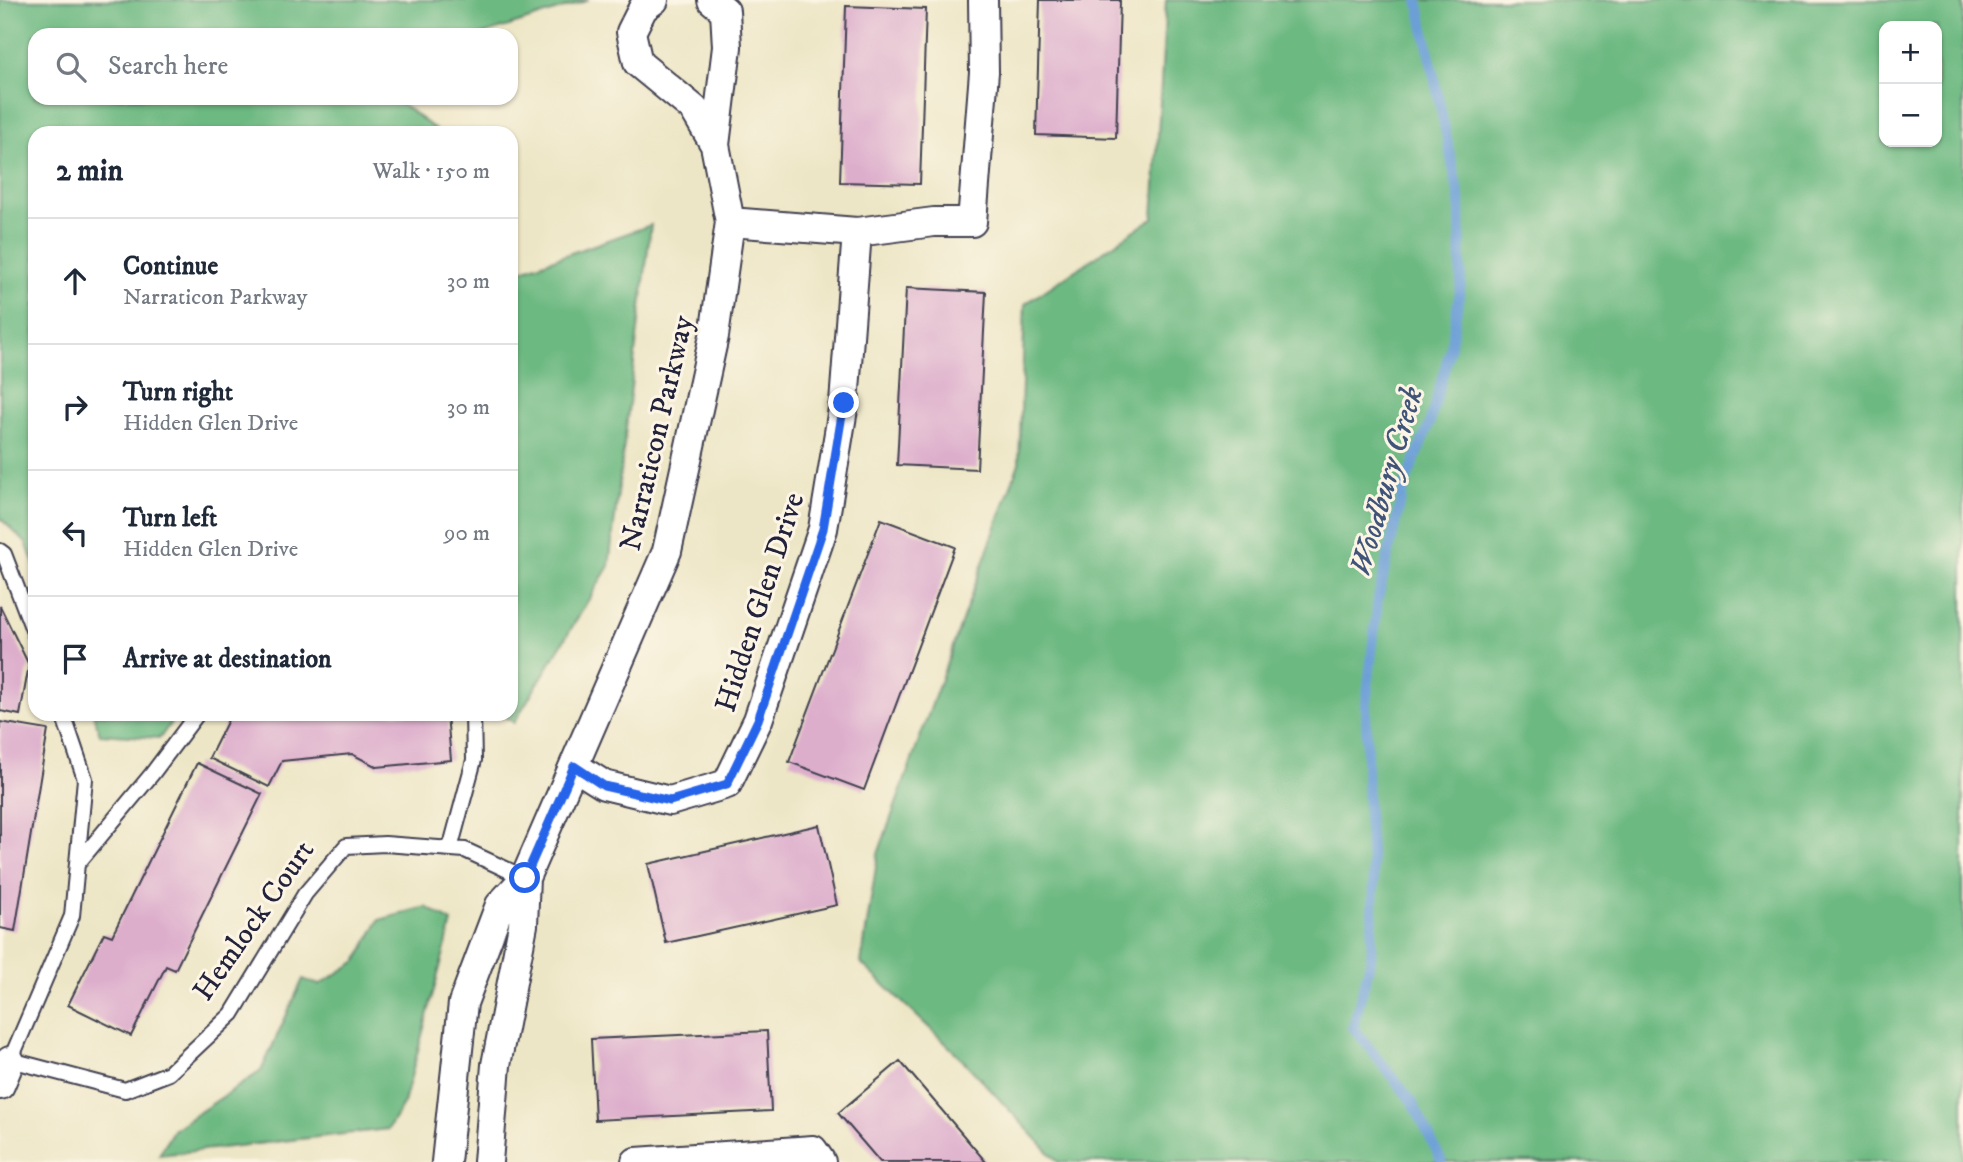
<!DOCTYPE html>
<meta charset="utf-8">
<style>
:root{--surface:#fff;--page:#f6f6f7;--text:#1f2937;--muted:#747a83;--line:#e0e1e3}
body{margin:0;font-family:"IM FELL DW Pica",serif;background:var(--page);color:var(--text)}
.controls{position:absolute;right:21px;top:21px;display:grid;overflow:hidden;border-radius:14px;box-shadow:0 2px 5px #0004}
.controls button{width:63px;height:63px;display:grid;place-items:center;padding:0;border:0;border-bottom:2px solid var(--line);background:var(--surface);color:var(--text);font:35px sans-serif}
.stop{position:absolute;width:21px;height:21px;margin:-16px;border:5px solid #2563eb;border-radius:50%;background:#fff}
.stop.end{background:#2563eb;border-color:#fff;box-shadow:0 2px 7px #0008}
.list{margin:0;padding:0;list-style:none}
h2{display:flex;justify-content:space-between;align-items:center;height:91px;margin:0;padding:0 28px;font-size:30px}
h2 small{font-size:23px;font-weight:400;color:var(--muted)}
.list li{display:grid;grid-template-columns:46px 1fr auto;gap:21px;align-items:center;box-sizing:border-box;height:126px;padding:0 28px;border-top:2px solid var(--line)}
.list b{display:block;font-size:26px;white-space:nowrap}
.list p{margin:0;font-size:23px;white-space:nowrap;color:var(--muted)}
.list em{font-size:23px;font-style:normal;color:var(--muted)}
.icon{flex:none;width:38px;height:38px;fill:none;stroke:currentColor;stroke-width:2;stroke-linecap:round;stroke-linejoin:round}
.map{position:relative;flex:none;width:1963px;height:1162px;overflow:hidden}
.search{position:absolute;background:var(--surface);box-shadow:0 2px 5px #0004;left:28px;top:28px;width:490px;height:77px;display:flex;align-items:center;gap:18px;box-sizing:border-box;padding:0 24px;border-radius:21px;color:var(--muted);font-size:26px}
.panel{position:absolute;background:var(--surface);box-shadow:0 2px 5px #0004;left:28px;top:126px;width:490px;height:595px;border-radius:21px}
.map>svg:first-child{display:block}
.forest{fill:#6db982;stroke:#486e5e;stroke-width:2;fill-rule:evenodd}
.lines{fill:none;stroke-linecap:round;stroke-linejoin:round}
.stream{stroke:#6c9fd7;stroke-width:10}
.building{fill:#ddaecc}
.service-casing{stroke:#403f50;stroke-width:18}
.minor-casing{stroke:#403f50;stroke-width:32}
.service{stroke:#fff;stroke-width:14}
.minor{stroke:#fff;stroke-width:28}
.route{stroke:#2563eb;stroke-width:9}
.labels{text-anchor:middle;stroke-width:6;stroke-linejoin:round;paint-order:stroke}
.street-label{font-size:30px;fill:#22223b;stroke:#fcf5e5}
.water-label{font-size:32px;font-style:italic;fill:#405479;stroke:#fcf5e5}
</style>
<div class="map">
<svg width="1963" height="1162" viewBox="0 0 1963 1162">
<rect width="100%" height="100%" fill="#fcf5e5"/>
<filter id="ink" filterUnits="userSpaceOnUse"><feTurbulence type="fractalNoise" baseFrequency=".0143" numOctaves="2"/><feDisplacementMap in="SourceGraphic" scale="14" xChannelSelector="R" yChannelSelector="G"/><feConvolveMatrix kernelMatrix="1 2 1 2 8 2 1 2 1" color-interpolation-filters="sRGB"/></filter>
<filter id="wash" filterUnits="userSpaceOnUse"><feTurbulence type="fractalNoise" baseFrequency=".00686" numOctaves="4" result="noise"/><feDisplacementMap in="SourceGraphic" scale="28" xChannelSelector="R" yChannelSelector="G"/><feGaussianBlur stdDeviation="1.57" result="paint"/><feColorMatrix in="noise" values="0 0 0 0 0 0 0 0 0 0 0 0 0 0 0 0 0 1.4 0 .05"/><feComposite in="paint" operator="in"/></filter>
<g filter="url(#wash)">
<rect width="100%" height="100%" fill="#ede6c6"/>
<path class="forest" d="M0,0H589L481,35H35V98H394L440,133H35V567L26,543L0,518Z
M1166,0H1963V1162H1058L958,1055L861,963L878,854L1019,463L1025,304L1153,218ZM1937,26V142H1884V26Z
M651,225L609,566L514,723L501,714H511V274Z
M93,714H177L160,738L100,734Z
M426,907L452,922L404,1103L388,1129L159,1155L173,1130L261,1071L303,979L319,985L357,961L379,920Z"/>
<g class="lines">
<path class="stream" d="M1418,0L1460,201L1461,285L1450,349L1430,422L1404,487L1378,599L1366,704L1368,816L1374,885L1371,959L1353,1027L1413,1103L1442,1162"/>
</g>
<g id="blocks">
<path class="building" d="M1040,0H1120L1116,138L1036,135Z
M846,6L926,9L920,184L840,182Z
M906,288L986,292L977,469L897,465Z
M881,519L955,547L864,790L789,762Z
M0,606L29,665L20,715L0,711Z
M231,714H447L451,760L377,767L352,754L282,761L269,787L209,758Z
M0,722L48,730L15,931L0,928Z
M197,763L262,794L175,970L166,966L131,1036L68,1005L104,933L112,936Z
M819,825L837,905L666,943L648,864Z
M767,1031L771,1111L595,1120L591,1039Z
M900,1061L986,1162H880L838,1113Z"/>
</g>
</g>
<g filter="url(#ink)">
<use href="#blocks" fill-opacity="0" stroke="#403f50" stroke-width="2"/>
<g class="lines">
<defs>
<path id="service" d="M0,551L4,554L35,635
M450,849L474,760L473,714
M78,863L152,774L197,714
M7,1059L125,1090L169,1073L232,1014L305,894L346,846L385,844L465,850L525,878
M10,1061L72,916L85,779L63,714"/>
<path id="minor" d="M654,0L643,8L631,32L638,63L694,109L715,145
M857,232L934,222H972L984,72L983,0
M574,766L604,785L670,801L727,784L758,720L823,529L844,403L857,232L730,222
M0,1085L10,1061
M446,1162L463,1003L500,905L525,878L667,551L714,336L730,222L715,145L727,47L725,11L712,0
M488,1162L496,1065L523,925L525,878
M636,1162L813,1150L821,1162"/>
</defs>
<use href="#service" class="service-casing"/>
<use href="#minor" class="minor-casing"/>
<use href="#service" class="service"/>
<use href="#minor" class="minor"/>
</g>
</g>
<g class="lines" filter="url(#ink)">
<path class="route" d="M525,878L574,766L604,786L670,801L727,784L758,720L823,529L844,403"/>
</g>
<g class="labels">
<g class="street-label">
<text transform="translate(656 433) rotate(-77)" y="10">Narraticon Parkway</text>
<text transform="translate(759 602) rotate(-72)" y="10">Hidden Glen Drive</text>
<text transform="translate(253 920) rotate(-55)" y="10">Hemlock Court</text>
</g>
<g class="water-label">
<text transform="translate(1385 481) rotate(-74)" y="11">Woodbury Creek</text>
</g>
</g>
</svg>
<div class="controls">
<button>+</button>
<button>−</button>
</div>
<div class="stop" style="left:525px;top:878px"></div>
<div class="stop end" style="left:844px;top:403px"></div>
<div class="search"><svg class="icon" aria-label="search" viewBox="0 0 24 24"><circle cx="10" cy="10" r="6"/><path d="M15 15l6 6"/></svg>Search here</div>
<section class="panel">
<h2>2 min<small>Walk · 150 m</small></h2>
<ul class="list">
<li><svg class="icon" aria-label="ahead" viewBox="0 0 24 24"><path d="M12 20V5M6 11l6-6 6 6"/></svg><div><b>Continue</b><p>Narraticon Parkway</p></div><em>30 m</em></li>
<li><svg class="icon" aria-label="right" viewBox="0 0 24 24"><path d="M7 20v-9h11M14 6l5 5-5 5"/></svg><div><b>Turn right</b><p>Hidden Glen Drive</p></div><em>30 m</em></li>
<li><svg class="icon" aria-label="left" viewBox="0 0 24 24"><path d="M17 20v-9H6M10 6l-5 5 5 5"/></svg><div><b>Turn left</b><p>Hidden Glen Drive</p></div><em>90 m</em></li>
<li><svg class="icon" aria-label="arrive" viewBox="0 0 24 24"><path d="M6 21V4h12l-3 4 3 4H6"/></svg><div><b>Arrive at destination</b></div></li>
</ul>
</section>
</div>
